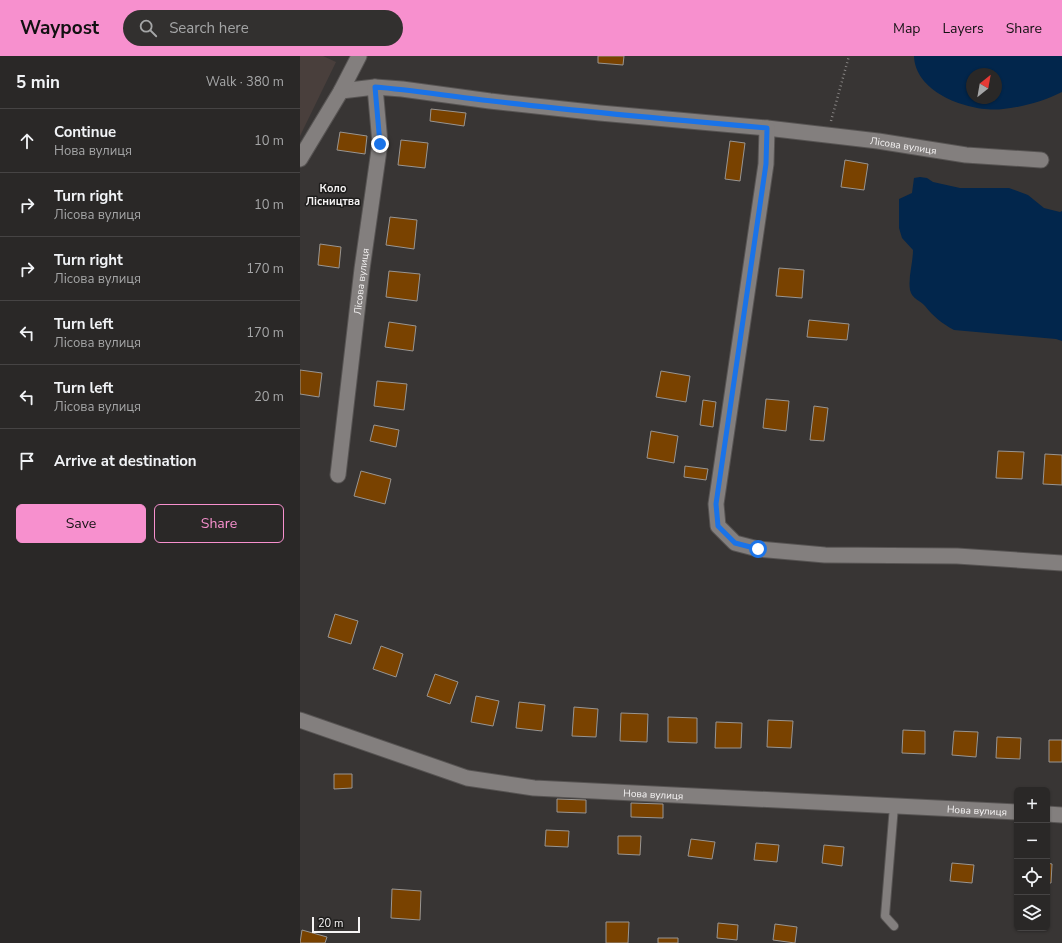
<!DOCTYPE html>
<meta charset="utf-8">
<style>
:root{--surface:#2a2827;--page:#32302f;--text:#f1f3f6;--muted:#a5a6a7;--line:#464444;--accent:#f790ce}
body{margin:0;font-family:"Nunito Sans",sans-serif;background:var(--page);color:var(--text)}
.controls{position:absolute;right:12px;bottom:12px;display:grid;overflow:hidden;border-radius:6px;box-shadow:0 1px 3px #0004}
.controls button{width:36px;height:36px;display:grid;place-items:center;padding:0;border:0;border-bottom:1px solid var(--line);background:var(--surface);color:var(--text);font:20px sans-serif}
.compass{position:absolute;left:666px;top:12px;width:36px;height:36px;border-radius:50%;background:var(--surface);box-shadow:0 1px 3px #0004;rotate:31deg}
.scale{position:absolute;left:12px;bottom:10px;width:48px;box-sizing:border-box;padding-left:4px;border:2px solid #f6f4f4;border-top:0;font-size:11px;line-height:14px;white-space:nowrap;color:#f6f4f4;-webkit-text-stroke:3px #1e1d1c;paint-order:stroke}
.stop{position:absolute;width:12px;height:12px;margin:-9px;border:3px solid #1a73e8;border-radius:50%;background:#fff}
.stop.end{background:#1a73e8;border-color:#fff;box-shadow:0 1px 4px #0008}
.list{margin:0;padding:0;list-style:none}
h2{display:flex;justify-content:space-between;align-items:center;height:52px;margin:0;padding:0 16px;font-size:17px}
h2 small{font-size:13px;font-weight:400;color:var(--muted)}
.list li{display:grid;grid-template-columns:26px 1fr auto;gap:12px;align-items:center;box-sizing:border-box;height:64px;padding:0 16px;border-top:1px solid var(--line)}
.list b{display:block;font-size:15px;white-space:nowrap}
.list p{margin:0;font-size:13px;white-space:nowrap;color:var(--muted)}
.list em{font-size:13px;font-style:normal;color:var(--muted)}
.actions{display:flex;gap:8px;padding:12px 16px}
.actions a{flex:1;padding:9px 0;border:1px solid var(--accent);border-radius:6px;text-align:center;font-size:14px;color:var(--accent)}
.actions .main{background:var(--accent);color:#111}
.icon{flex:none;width:22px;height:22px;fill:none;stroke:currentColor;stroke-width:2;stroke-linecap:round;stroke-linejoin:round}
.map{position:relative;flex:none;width:762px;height:887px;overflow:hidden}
header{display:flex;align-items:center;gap:24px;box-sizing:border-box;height:56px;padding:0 20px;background:var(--accent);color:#111}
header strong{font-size:19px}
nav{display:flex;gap:22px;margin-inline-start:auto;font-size:14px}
.search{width:280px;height:36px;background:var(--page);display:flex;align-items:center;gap:10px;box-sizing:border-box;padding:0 14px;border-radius:22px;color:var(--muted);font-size:15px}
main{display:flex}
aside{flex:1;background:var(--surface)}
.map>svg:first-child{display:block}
.built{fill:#493f3c}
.water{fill:#02264c;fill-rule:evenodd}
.building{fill:#794200;stroke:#989592}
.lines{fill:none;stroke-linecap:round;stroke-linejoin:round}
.lane-casing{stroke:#575453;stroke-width:10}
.street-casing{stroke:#575453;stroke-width:17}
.path{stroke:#868382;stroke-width:2.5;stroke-dasharray:1 3;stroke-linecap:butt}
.lane{stroke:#837f7e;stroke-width:8}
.street{stroke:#837f7e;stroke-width:15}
.route{stroke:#1a73e8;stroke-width:5}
.labels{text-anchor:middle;stroke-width:3;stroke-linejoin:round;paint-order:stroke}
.street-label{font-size:10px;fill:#f6f4f4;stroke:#1e1d1c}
.neighbourhood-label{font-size:11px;font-weight:bold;fill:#f6f4f4;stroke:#1e1d1c}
</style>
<header>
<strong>Waypost</strong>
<div class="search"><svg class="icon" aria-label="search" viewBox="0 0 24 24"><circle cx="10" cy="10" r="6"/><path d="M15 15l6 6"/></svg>Search here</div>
<nav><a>Map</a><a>Layers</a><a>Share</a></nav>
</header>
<main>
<aside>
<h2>5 min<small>Walk · 380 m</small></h2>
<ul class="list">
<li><svg class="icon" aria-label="ahead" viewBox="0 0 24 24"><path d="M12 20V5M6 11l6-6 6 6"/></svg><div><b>Continue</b><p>Нова вулиця</p></div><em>10 m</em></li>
<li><svg class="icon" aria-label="right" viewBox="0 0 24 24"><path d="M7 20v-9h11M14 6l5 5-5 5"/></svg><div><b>Turn right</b><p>Лісова вулиця</p></div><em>10 m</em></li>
<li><svg class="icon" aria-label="right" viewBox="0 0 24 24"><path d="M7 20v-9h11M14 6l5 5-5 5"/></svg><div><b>Turn right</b><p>Лісова вулиця</p></div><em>170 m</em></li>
<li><svg class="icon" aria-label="left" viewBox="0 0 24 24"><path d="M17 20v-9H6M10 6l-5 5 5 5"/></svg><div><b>Turn left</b><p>Лісова вулиця</p></div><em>170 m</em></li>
<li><svg class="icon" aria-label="left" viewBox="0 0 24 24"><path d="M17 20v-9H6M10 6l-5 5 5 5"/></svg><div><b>Turn left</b><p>Лісова вулиця</p></div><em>20 m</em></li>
<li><svg class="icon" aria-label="arrive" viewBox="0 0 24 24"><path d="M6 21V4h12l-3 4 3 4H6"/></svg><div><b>Arrive at destination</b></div></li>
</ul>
<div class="actions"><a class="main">Save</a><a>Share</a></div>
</aside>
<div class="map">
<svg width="762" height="887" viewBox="0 0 762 887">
<rect width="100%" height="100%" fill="#383534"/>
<path class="built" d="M0,0H23L36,6L0,80Z"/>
<path class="water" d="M614,0H762V36C744,45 723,51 703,53C672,57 615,38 614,0ZM672,18H696V42H672Z
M620,121L627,122L633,126L660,132H709L728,139L744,152L760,156L762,155V285L756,283L654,274C641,267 634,261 625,250C620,244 612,243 610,234C608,221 613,207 613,194L602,182L599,172V143L612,137L614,122Z"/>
<path class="building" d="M298,0H324L323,9L298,7Z
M131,53L166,57L164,70L130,65Z
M40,76L67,80L65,98L37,94Z
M101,84L128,87L125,112L98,109Z
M430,85L445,87L440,125L425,123Z
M545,104L568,108L564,134L541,131Z
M90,161L117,164L114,193L86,189Z
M20,188L41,191L39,212L18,209Z
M479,212L504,214L502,242L476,240Z
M89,215L120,218L117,245L86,241Z
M509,264L549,268L547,284L507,281Z
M89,266L116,270L113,295L85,291Z
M0,314L22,317L19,341L0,338Z
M361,315L390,320L386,346L356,341Z
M77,325L107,328L104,354L74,350Z
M466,343L489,345L486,375L463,372Z
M403,344L416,346L413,371L400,369Z
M514,350L528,352L524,385L510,384Z
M74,369L99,374L96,391L70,385Z
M351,375L378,380L374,407L347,402Z
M698,395L724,396L722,423L696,422Z
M745,398L762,399V429L743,428Z
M385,410L408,413L406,424L384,421Z
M61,415L91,423L85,448L54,440Z
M35,558L58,565L51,588L28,581Z
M81,590L103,598L96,621L73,613Z
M135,618L158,626L150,648L127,640Z
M176,640L199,645L193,670L171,666Z
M219,646L245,649L242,675L216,672Z
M274,651L298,653L296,681L272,680Z
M321,657L348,658L347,686L320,685Z
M368,661L397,662V687L368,686Z
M468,664L493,665L491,692L467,691Z
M416,666L442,667L441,692H415Z
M603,674L625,675V698L602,697Z
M654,675L678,676L676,701L652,699Z
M697,681L721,682L720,703L696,702Z
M749,684H762V706H749Z
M34,718H52V732L34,733Z
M257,743L286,744V757L257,756Z
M331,747L363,748V762L331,761Z
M246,774L269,775L268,791L245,790Z
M318,780H341L340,799L318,798Z
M391,783L415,786L412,803L388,800Z
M456,787L479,789L477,806L454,804Z
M524,789L544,791L542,810L522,807Z
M652,807L674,809L672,827L650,825Z
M747,807L752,808L751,827H747Z
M92,833L121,835L120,864L91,862Z
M306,866H329L328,887H306Z
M418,867L438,869L437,884L417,882Z
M475,868L497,871L495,887L473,884Z
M2,874L27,881L25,887H0Z
M358,882H378V887H358Z"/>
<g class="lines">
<defs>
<path id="lane" d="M594,750L585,860L594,870"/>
<g id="street">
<path id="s1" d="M41,35L75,31L102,33L190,45L300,57L467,72L578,85L666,99L741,104"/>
<path d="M467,72L466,108L416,448L418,470L435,487L458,493L525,499L657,500L762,507"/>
<path d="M0,103L41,35L59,0"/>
<path id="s2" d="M38,419L62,213L80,87L75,31"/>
<path id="s3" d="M0,664L167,722L234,732L717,756"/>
<path d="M747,758L762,759"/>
</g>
</defs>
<use href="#lane" class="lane-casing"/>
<use href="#street" class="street-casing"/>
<path class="path" d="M531,65L549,0"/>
<use href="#lane" class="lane"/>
<use href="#street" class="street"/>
</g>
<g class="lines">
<path class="route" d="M80,88L75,31C114,34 153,41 192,45C283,56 375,64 467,72L466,108L416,448L418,470L435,487L458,493"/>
</g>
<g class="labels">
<g class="street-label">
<text dy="4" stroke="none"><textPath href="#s1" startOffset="566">Лісова вулиця</textPath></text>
<text dy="4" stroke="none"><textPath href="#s2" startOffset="195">Лісова вулиця</textPath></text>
<text dy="4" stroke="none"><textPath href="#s3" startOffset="364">Нова вулиця</textPath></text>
<text dy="4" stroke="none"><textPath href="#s3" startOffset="688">Нова вулиця</textPath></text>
</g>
<g class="neighbourhood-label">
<text x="33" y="136">Коло<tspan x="33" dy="13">Лісництва</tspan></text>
</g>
</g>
</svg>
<div class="controls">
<button>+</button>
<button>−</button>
<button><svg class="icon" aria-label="locate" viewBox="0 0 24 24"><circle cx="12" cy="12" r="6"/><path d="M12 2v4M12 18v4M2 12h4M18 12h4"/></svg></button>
<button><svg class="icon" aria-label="layers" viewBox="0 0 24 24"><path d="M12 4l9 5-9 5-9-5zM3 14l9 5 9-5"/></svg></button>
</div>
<svg class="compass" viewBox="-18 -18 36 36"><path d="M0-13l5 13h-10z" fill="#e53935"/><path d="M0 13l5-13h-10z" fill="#a5a6a7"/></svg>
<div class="scale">20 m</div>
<div class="stop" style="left:458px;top:493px"></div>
<div class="stop end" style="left:80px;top:88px"></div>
</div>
</main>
